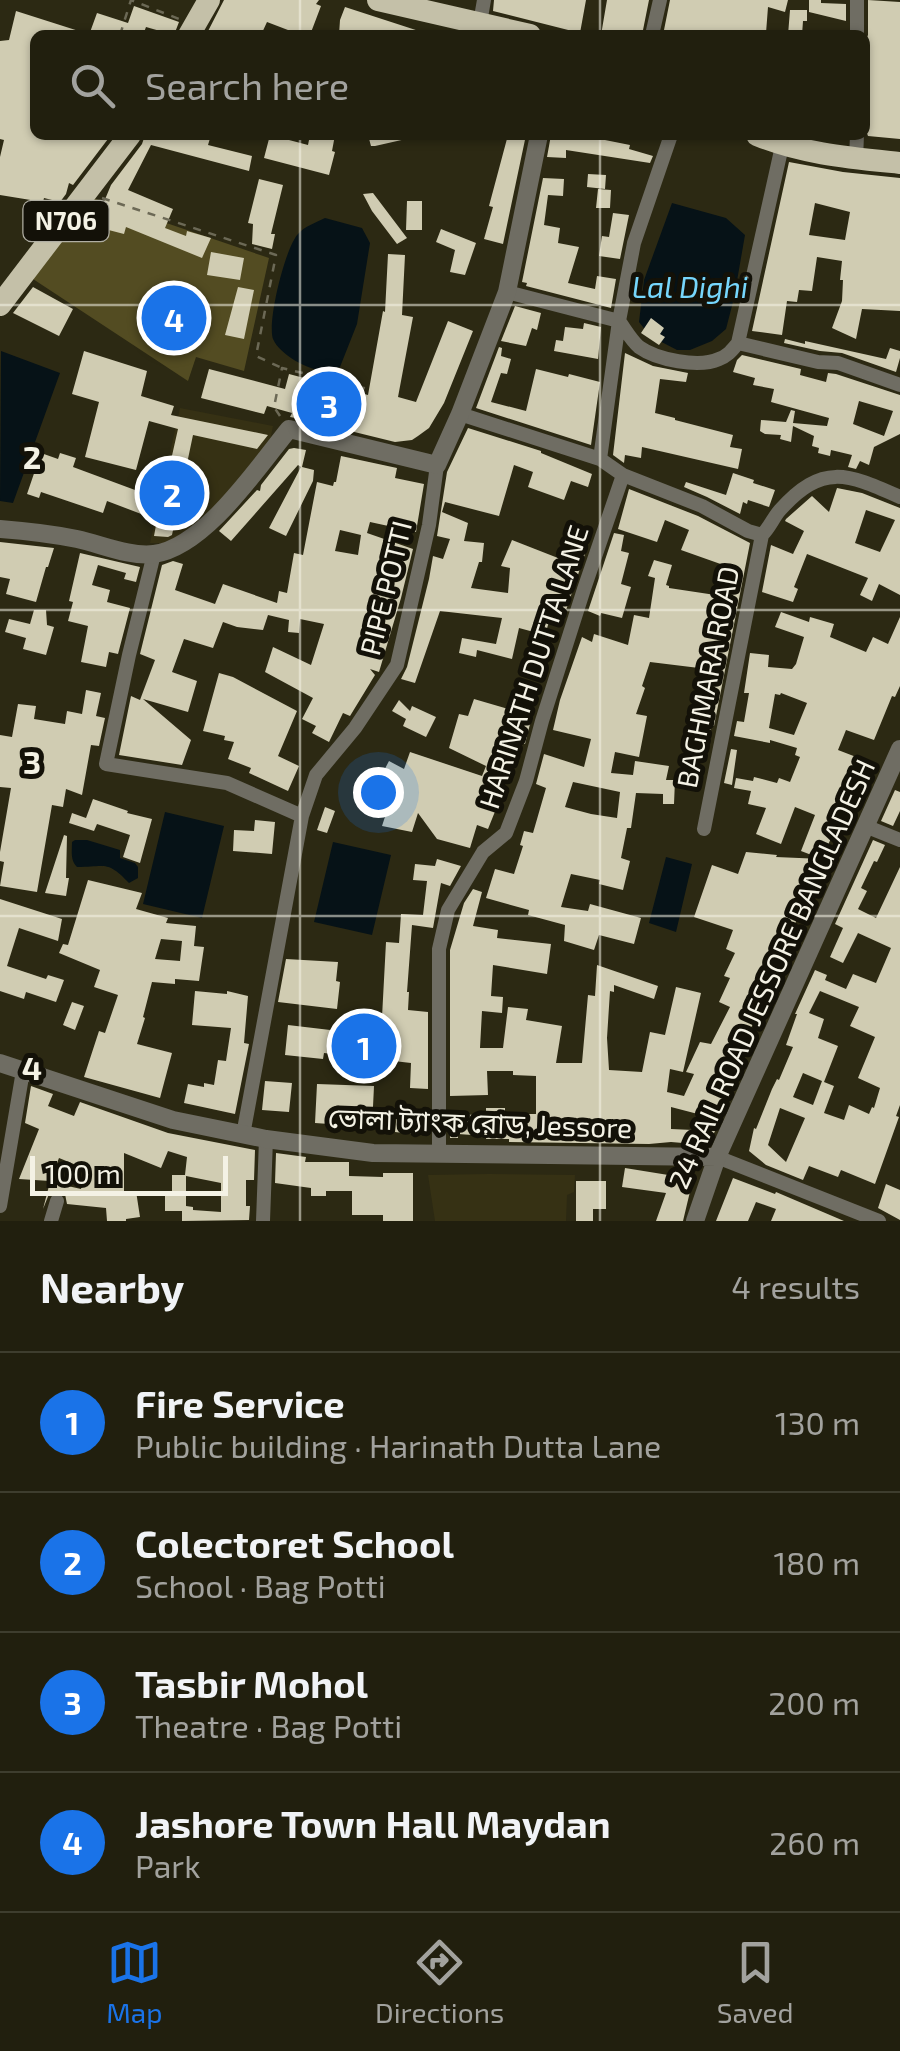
<!DOCTYPE html>
<meta charset="utf-8">
<style>
:root{--surface:#211f0e;--page:#292717;--text:#f1f3f6;--muted:#a2a29e;--line:#3e3d2e;--accent:#1a73e8}
body{margin:0;font-family:"Exo 2","Noto Sans Bengali",sans-serif;background:var(--page);color:var(--text)}
.scale{position:absolute;left:30px;bottom:25px;width:198px;box-sizing:border-box;padding-left:10px;border:5px solid #f4f2e5;border-top:0;font-size:28px;line-height:35px;white-space:nowrap;color:#f4f2e5;-webkit-text-stroke:8px #131108;paint-order:stroke}
.you{position:absolute;left:378px;top:792px;width:35px;height:35px;margin:-25px;border:8px solid #fff;border-radius:50%;background:#1a73e8;box-shadow:0 0 0 15px #1a73e833}
.badge{display:grid;place-items:center;width:65px;height:65px;border-radius:50%;background:var(--accent);color:#fff;font-size:32px;font-weight:700}
.pin{position:absolute;translate:-50% -50%;border:5px solid #fff;box-shadow:0 2px 10px #0006}
.list{margin:0;padding:0;list-style:none}
h2{display:flex;justify-content:space-between;align-items:center;height:130px;margin:0;padding:0 40px;font-size:42px}
h2 small{font-size:32px;font-weight:400;color:var(--muted)}
.list li{display:grid;grid-template-columns:65px 1fr auto;gap:30px;align-items:center;box-sizing:border-box;height:140px;padding:0 40px;border-top:2px solid var(--line)}
.list b{display:block;font-size:38px;white-space:nowrap}
.list p{margin:0;font-size:32px;white-space:nowrap;color:var(--muted)}
.list em{font-size:32px;font-style:normal;color:var(--muted)}
.icon{flex:none;width:55px;height:55px;fill:none;stroke:currentColor;stroke-width:2;stroke-linecap:round;stroke-linejoin:round}
.map{position:relative;flex:none;width:900px;height:1221px;overflow:hidden}
.search{position:absolute;background:var(--surface);box-shadow:0 2px 8px #0004;left:30px;right:30px;top:30px;height:110px;display:flex;align-items:center;gap:25px;box-sizing:border-box;padding:0 35px;border-radius:15px;color:var(--muted);font-size:38px}
.sheet{height:690px;background:var(--surface)}
nav{display:flex;justify-content:space-around;align-items:center;box-sizing:border-box;height:140px;border-top:2px solid var(--line);background:var(--surface);font-size:28px;color:var(--muted)}
nav a{display:grid;justify-items:center;gap:5px}
nav .on{color:var(--accent)}
.map>svg:first-child{display:block}
.built{fill:#363114}
.green{fill:#534c22}
.water{fill:#061217}
.building{fill:#d0ccb2;fill-rule:evenodd}
.lines{fill:none;stroke-linecap:round;stroke-linejoin:round}
.path{stroke:#6c6956;stroke-width:2.5;stroke-dasharray:8 8;stroke-linecap:butt}
.minor{stroke:#6f6d63;stroke-width:14}
.tertiary{stroke:#6f6d63;stroke-width:18}
.trunk{stroke:#c4c0a8;stroke-width:22}
.grid{fill:none;stroke:#f4f2e5;stroke-width:2.5;stroke-opacity:0.55}
.labels{text-anchor:middle;stroke-width:10;stroke-linejoin:round;paint-order:stroke}
.shield{fill:#131108;stroke:#b0aea3;stroke-width:2.5}
.shield-label{font-size:25px;font-weight:bold;fill:#f4f2e5}
.street-label{font-size:28px;fill:#f4f2e5;stroke:#131108}
.water-label{font-size:30px;font-style:italic;fill:#76d6fc;stroke:#131108}
.grid-label{font-size:32px;text-anchor:middle;font-weight:bold;fill:#f4f2e5;stroke:#131108;stroke-width:10;stroke-linejoin:round;paint-order:stroke}
</style>
<div class="map">
<svg width="900" height="1221" viewBox="0 0 900 1221">
<rect width="100%" height="100%" fill="#2c2913"/>
<path class="built" d="M180,408L273,426L268,450L207,519L172,543H150Z
M489,1174L575,1175L574,1192L567,1195L566,1221H435L428,1175Z"/>
<path class="green" d="M90,197L269,258L244,371L196,357L188,381L33,279Z"/>
<path class="water" d="M672,203L726,218L745,235L734,298L726,329L712,341L690,350H677L650,336L639,322L644,280Z
M325,218L362,228L370,243L357,324L340,367C335,368 330,371 325,371C309,371 279,354 273,339C267,322 285,248 298,234C305,226 315,223 325,218Z
M1,351L60,373L13,503L0,501Z
M165,812L224,826L202,918L143,904Z
M75,840H87L120,850V858L135,863L138,867V878L129,883C107,860 106,867 77,867C70,860 72,851 72,842Z
M333,842L391,855L372,935L314,922Z
M666,857L692,864L676,932L649,923Z"/>
<path class="building" d="M224,0H319L316,4L321,6L310,35H301L267,22L261,35H206Z
M494,0H586L580,33L493,11Z
M607,0H649L642,35H601Z
M670,0H788L785,12L768,7L766,33L747,31L746,35L736,33V35H663Z
M809,0H821V3L846,4V21L809,12Z
M868,0L900,2V139L868,136L865,128V42L868,35Z
M134,6L179,22L174,35L146,27L143,35H89L97,13L128,23Z
M345,7L425,33V35H339L340,20Z
M790,10H807V21H803L802,35H788Z
M16,11L85,33V35H45L39,33L35,35V135H87L98,139L99,135H111L73,185L69,183L66,194L60,202L44,198L43,202L0,195V157L4,140L0,139V41L9,40Z
M145,135H211L208,145L252,156L249,171L151,145L128,190L173,209L165,228L186,236L187,231L211,238L202,258L126,227L124,234L97,227L87,221L96,206L101,209L111,185L142,144Z
M270,135L308,145L310,135H335L332,151L335,152L329,175L264,158Z
M368,135H406V139L375,146H371Z
M508,135H526L503,244L484,239L493,207L489,206Z
M551,135L606,137L605,140L630,145L629,149L653,156L650,163L566,150V158L547,157Z
M789,162L843,172L900,178V311L862,309L856,339L832,328L842,301L843,280H840L842,261L817,257L812,291L799,290L797,302L787,301L782,335L752,331ZM815,203L850,212L845,240L809,235Z
M588,174L606,175L605,189L587,187Z
M543,178L564,179L563,196L548,195L544,225L560,228L558,243L579,247L568,283L595,289L597,276L616,279L611,308L526,286L527,283L522,282Z
M259,179L283,185L271,234H275L272,249L252,244L253,224L248,223Z
M598,189L611,190L610,208H596Z
M373,193L407,238L397,244L372,211L363,194Z
M407,201H422V230H406Z
M613,213L629,215L620,259L599,256L602,236L609,237Z
M441,229L476,243L465,275L450,272L455,250L436,242Z
M211,252L244,258L240,280L207,275Z
M388,254L405,255L402,315L413,317L398,397L416,402L448,321L473,331L444,403L429,428L418,436L412,440L395,442L330,426L331,423L307,417L306,420L290,417L292,413L267,406L264,414L201,398L209,369L285,389L289,374L368,395L383,311L385,312Z
M33,287L73,309L59,336L13,313Z
M238,287L254,290L244,339L225,335Z
M515,306L541,313L537,330L532,328L526,346L501,341Z
M651,318L664,328L660,334L665,337L659,345L641,333Z
M584,323L601,327L598,359L554,351L556,340L563,341L565,327L583,329Z
M785,339L805,344V341L886,359L890,348L900,351V358L896,372L842,353L820,351L784,343Z
M499,347L502,348L501,356L511,359L507,374L501,373L491,402L526,411L536,369L568,377L569,374L600,382L591,445L476,408Z
M84,351L147,371L141,396L174,406L171,415L268,435L257,449L193,435L172,535L168,537L154,536L157,520L107,501L103,513L41,492L39,498L27,494L41,453L58,459L60,453L76,458L73,467L162,500L178,429L149,421L136,470L85,457L99,402L72,394Z
M625,353L653,366L688,373L686,382L660,379L655,413L675,418V420L733,435L730,447L742,449L738,469L642,447L641,458L625,455L624,463L613,455Z
M742,355L801,369L800,375L826,382L828,373L836,374L900,395V434L874,447L869,465L860,461L856,469L848,467L852,455L831,450L830,456L818,453L819,448L812,446L814,436L793,426L791,442L780,439L781,435L765,434L760,431L761,420L786,422L791,410L795,411L793,423L827,426L829,418L771,402L774,389L753,385L755,378L733,372L737,360ZM859,401L893,411L884,436L853,424Z
M468,428L541,451V453L592,474L588,487L571,481L564,500L528,487L533,472L514,465L499,516L445,502L442,512L468,523L464,541L484,543L482,562H479L471,588L508,593L510,568L501,566L512,540L558,558L559,557L569,560L573,545L587,548L563,619L551,615L545,635L519,628L512,659L477,650L476,657L459,653L462,638L496,644L502,618L440,611L415,683L401,679L407,667L429,579L433,556L443,559L450,539L437,536L447,472Z
M294,448L306,450L302,467L314,470L313,481L286,536L269,528L301,467L298,465L231,541L219,531L257,490L260,491L261,485L289,449Z
M341,456L397,468L395,478L424,484L416,532L370,522L367,533L413,549L401,598L379,672L370,669L375,675L350,716L343,713L329,742L312,733L316,726L302,719L313,698L265,672L273,647L311,665L324,624L300,619L299,633L288,632L289,620L268,615L263,630L237,627L223,622L213,648L184,639L172,672L197,681L188,712L143,699L191,740L182,765L119,755L131,696L140,700L155,660L140,654L162,565L173,561L183,564L175,590L215,604L223,584L277,603L279,591L287,593L294,553L303,555L317,482L333,486L334,482H336ZM340,530L361,535L358,555L335,551Z
M733,473L754,480L753,483L775,490L769,507L748,500L747,504L743,502L740,514L707,497L684,487L686,482L726,495Z
M837,488L862,493L900,508V595L879,584L872,601L860,595L868,578L807,554L794,587L798,589L793,602L762,592L771,545L793,554L804,531L785,521L786,519L812,496L829,512ZM866,510L895,520L880,552L855,543Z
M629,489L698,516L750,543L714,726L711,725L710,741L700,740V735L693,734L697,706L694,705L699,668L650,662L642,686L645,688L636,714L647,716L639,757L615,752L611,773L633,775L635,761L669,766L666,780H675L674,804H663V794L636,793L631,828H627L621,858L630,861L623,890L599,884L600,880L571,874L561,907L588,911L590,904L641,918L634,944L599,935L594,950L564,941L565,925L528,915L529,910L486,898L495,869L514,874L523,846L520,845L524,831L533,833L546,788L536,784L544,754L584,767L591,739L553,730L560,700L582,637L592,642L594,634L628,645L634,615L649,618L655,578L648,576L654,560L672,565L666,585L669,586V588L722,596L729,567L681,550L689,530L665,520L657,542L618,529ZM573,782L620,792L617,818L591,814L565,807Z
M614,533L624,535L621,551L629,553L621,584L631,587L622,618L601,613L600,616L588,611Z
M0,542L54,548L48,567H46L36,602L6,594L10,579L0,577Z
M80,553L140,567L136,582L124,579L126,573L98,565L92,585L110,590L107,602L130,608L118,654L109,652L106,667L81,662L88,626L68,621L73,602L69,601Z
M34,610H46L47,625L54,627L46,655L23,649L26,638L5,632L9,619L30,624Z
M781,612L809,622L810,617L834,624L830,637L866,652L873,637L888,644L900,617V686L895,697L892,696L874,740L846,730L838,750L864,760L823,857L813,887L807,885L790,941L779,937L768,966L767,965L752,995L764,1001L749,1032L751,1033L744,1045L733,1077L735,1078L717,1119L671,1107V1129L715,1131L711,1139L695,1142V1144L671,1142L649,1144L509,1142V1139H486V1136L458,1134V1138H450V1113L486,1116V1108H505V1114H536V1076L513,1075V1071H487L488,1095L450,1096V950L464,903L473,889L482,892L473,926L498,930L497,938L551,944L547,974L493,965L491,996L503,997L502,1013L482,1011L480,1048H503L508,1007L528,1009L526,1020L562,1026L556,1063H582L588,995L595,996L597,965L658,986L654,999L614,985V992L610,991L607,1038L609,1070L642,1072L650,1032L665,1035L676,987L701,993L683,1072L670,1069L667,1092L684,1096L694,1074L686,1072L700,1042L711,1044L730,1007L719,1002L730,978L724,976L735,953L726,949L733,930L694,917L712,865L738,874L746,852L777,855L776,857L822,859L801,851L815,815L795,807L781,844L756,834L766,808L748,804L751,791L734,788L736,778L753,781L754,777L777,783L779,778L790,782L800,757L795,755L797,748L770,740V743L734,736L737,721L744,722L749,693H744L750,653L769,655L768,667L792,669L796,664L804,637L775,627ZM781,693L807,703L794,735L769,728L775,694L780,695Z
M219,673L233,677L297,711L278,756L299,766L288,791L249,773L251,768L228,759L234,742L224,740L225,736L203,731Z
M86,690L101,693L96,716L105,718L99,746L91,745L82,795L66,789L63,807L52,805L37,892L0,886L4,862L0,861V852L11,788L0,787V735L12,737L18,704L36,706L34,719L65,724L67,711L82,714Z
M474,699L529,715L527,719L531,720L525,744L515,741L500,799L488,829L477,825L470,848L437,839L418,813L412,832L382,826L395,786L380,778L389,761L404,769L410,752L482,776L486,766L449,748L459,714L468,716Z
M399,700L410,711L412,706L436,717L426,737L403,726L406,719L392,711Z
M731,749L737,750L732,785L724,783Z
M895,790L900,792V811L893,826L881,821Z
M93,799L128,811L127,813L152,819L140,863L123,857L130,835L97,824L94,831L69,823L72,813L86,818Z
M325,807L335,811L327,833L317,830Z
M255,820L275,822L272,854L233,851L234,830L254,831Z
M64,835L67,836L66,878H69L66,896L45,893Z
M873,840L885,845L877,862L874,861L861,888L867,891L858,909L876,918L900,867V1105L896,1116L899,1117L875,1184L841,1170L838,1177L809,1166L803,1180L766,1165L749,1151L754,1128L756,1129L772,1089L777,1079L779,1080L793,1047L786,1045L797,1014H795L815,970L827,975L825,980L846,989L853,974L876,983L891,948L858,933L843,963L830,957L843,928L835,924ZM820,991L859,1007L850,1026L875,1037L858,1078L880,1088L874,1108L872,1107L869,1114L849,1105L844,1120L824,1113L834,1086L824,1082L838,1046L818,1038L824,1019L809,1013ZM803,1073L822,1081L813,1105L793,1097ZM780,1108L805,1118L786,1162L768,1145Z
M437,859L461,866L450,886L441,883L433,928L412,925L407,992H409L408,1010L428,1012V1089L410,1088L411,1063L324,1053L323,1059L285,1055L288,1025L381,1036L386,942L399,943L401,914L423,915L427,881L413,880L415,864L435,866Z
M88,880L142,893L136,909L168,918L166,923L196,926L194,946L204,947L199,981L175,979V984L152,982L143,1017L145,1018L137,1044L172,1053L160,1098L84,1077L99,1031L105,1033L118,995L94,987L100,970L59,953L63,944L68,945ZM161,939L182,941L180,961L155,959Z
M0,899L62,919L58,941L19,928L7,966L46,979L48,975L64,980L56,1002L26,992L24,999L0,991Z
M286,959L338,962L336,981L340,982L337,1009L278,1002Z
M195,991L227,994V991L248,996L244,1043L249,1044L235,1114L184,1103L188,1084L204,1087V1083L214,1085L218,1060L226,1061L231,1028L192,1025Z
M72,1002L84,1006L75,1030L63,1025Z
M265,1081L292,1083L289,1112L262,1110Z
M317,1084L374,1086L372,1127L315,1123Z
M31,1086L53,1094L48,1106L74,1116L80,1102L168,1133L255,1150L254,1180H246V1206H250L249,1220L182,1221V1211H165V1195H172V1175H185L187,1157L168,1151L161,1168L124,1153V1193L136,1191L140,1217L126,1219V1221H107L106,1208L67,1204L65,1194L59,1191L49,1194L43,1209L50,1182L81,1189L86,1169L59,1158L50,1181L19,1179L39,1129L25,1123ZM186,1176L221,1183V1212L193,1210V1207L186,1206Z
M397,1112L414,1113L413,1134L395,1132Z
M276,1153L306,1157L305,1162H349V1176L383,1177V1173H413V1221H383V1215H352V1191H326V1196H311V1188L275,1183Z
M625,1168L693,1179L683,1221H656L666,1193L622,1187Z
M733,1178L775,1194L776,1192L844,1221H771L776,1209L756,1202L748,1221H716Z
M576,1181H606V1209H593V1221H576Z
M886,1184L900,1190V1220L878,1208Z"/>
<g class="lines">
<path class="path" d="M120,35L131,0L179,19
M102,198L276,255L256,356L282,368
M280,416L274,407L282,368L372,390"/>
<path class="minor" d="M480,23L484,0
M652,35L660,0
M857,35V0
M856,159L857,135
M507,292L619,321
M619,321C625,329 631,340 639,347C657,360 699,368 719,359C728,356 732,350 738,343L782,146
M738,343L818,362L838,363L900,385
M460,414L600,459L623,475L702,506L748,531L762,535C770,527 773,518 780,510C823,462 848,474 900,497
M600,459L619,321L634,243L671,135
M154,554L129,655L106,764L227,783L302,816
M865,826L900,840
M704,829L762,535
M243,1135L302,816L316,775L355,728L397,665L429,525L437,465
M439,1154V949L448,910L483,852L506,833L526,781L542,721L584,589L623,475
M717,1157L879,1221
M0,1206L23,1071
M51,1221L57,1201
M263,1221L266,1139"/>
<path class="tertiary" d="M0,529C26,531 52,534 77,539C101,544 129,557 154,554C205,547 258,467 289,429L437,465L460,414L507,292L539,135
M0,1063L173,1120L266,1139L373,1153L717,1157
M695,1221L717,1157L900,749"/>
<path class="trunk" d="M378,0L530,35
M189,35L209,0
M757,135C802,154 852,158 900,163
M0,305L130,135"/>
</g>
<path class="grid" d="M300,0V35M600,0V35M300,135V1221M600,135V1221M0,305H900M0,610H900M0,916H900"/>
<g class="labels">
<rect class="shield" x="23.5" y="201" width="85" height="40" rx="8"/>
<g class="shield-label">
<text x="66" y="230">N706</text>
</g>
<g class="street-label">
<text transform="translate(386 588) rotate(-76)" y="10">PIPE POTTI</text>
<text transform="translate(534 667) rotate(-72)" y="10">HARINATH DUTTA LANE</text>
<text transform="translate(708 677) rotate(-79)" y="10">BAGHMARA ROAD</text>
<text transform="translate(772 974) rotate(-66)" y="10">24 RAIL ROAD JESSORE BANGLADESH</text>
<text transform="translate(480 1123) rotate(2)" y="10">ভোলা ট্যাংক রোড, Jessore</text>
</g>
<g class="water-label">
<text x="690" y="298">Lal Dighi</text>
</g>
</g>
<g class="grid-label">
<text x="32" y="469">2</text>
<text x="32" y="774">3</text>
<text x="32" y="1080">4</text>
</g>
</svg>
<div class="scale">100 m</div>
<div class="you"></div>
<div class="pin badge" style="left:364px;top:1046px">1</div>
<div class="pin badge" style="left:172px;top:493px">2</div>
<div class="pin badge" style="left:329px;top:404px">3</div>
<div class="pin badge" style="left:174px;top:318px">4</div>
<div class="search"><svg class="icon" aria-label="search" viewBox="0 0 24 24"><circle cx="10" cy="10" r="6"/><path d="M15 15l6 6"/></svg>Search here</div>
</div>
<section class="sheet">
<h2>Nearby<small>4 results</small></h2>
<ul class="list">
<li><span class="badge">1</span><div><b>Fire Service</b><p>Public building · Harinath Dutta Lane</p></div><em>130 m</em></li>
<li><span class="badge">2</span><div><b>Colectoret School</b><p>School · Bag Potti</p></div><em>180 m</em></li>
<li><span class="badge">3</span><div><b>Tasbir Mohol</b><p>Theatre · Bag Potti</p></div><em>200 m</em></li>
<li><span class="badge">4</span><div><b>Jashore Town Hall Maydan</b><p>Park</p></div><em>260 m</em></li>
</ul>
</section>
<nav>
<a class="on"><svg class="icon" aria-label="map" viewBox="0 0 24 24"><path d="M3 6l6-2 6 2 6-2v14l-6 2-6-2-6 2zM9 4v14M15 6v14"/></svg>Map</a>
<a><svg class="icon" aria-label="directions" viewBox="0 0 24 24"><path d="M12 3l9 9-9 9-9-9zM9 14v-3h6M13 9l2 2-2 2"/></svg>Directions</a>
<a><svg class="icon" aria-label="saved" viewBox="0 0 24 24"><path d="M7 4h10v16l-5-4-5 4z"/></svg>Saved</a>
</nav>
